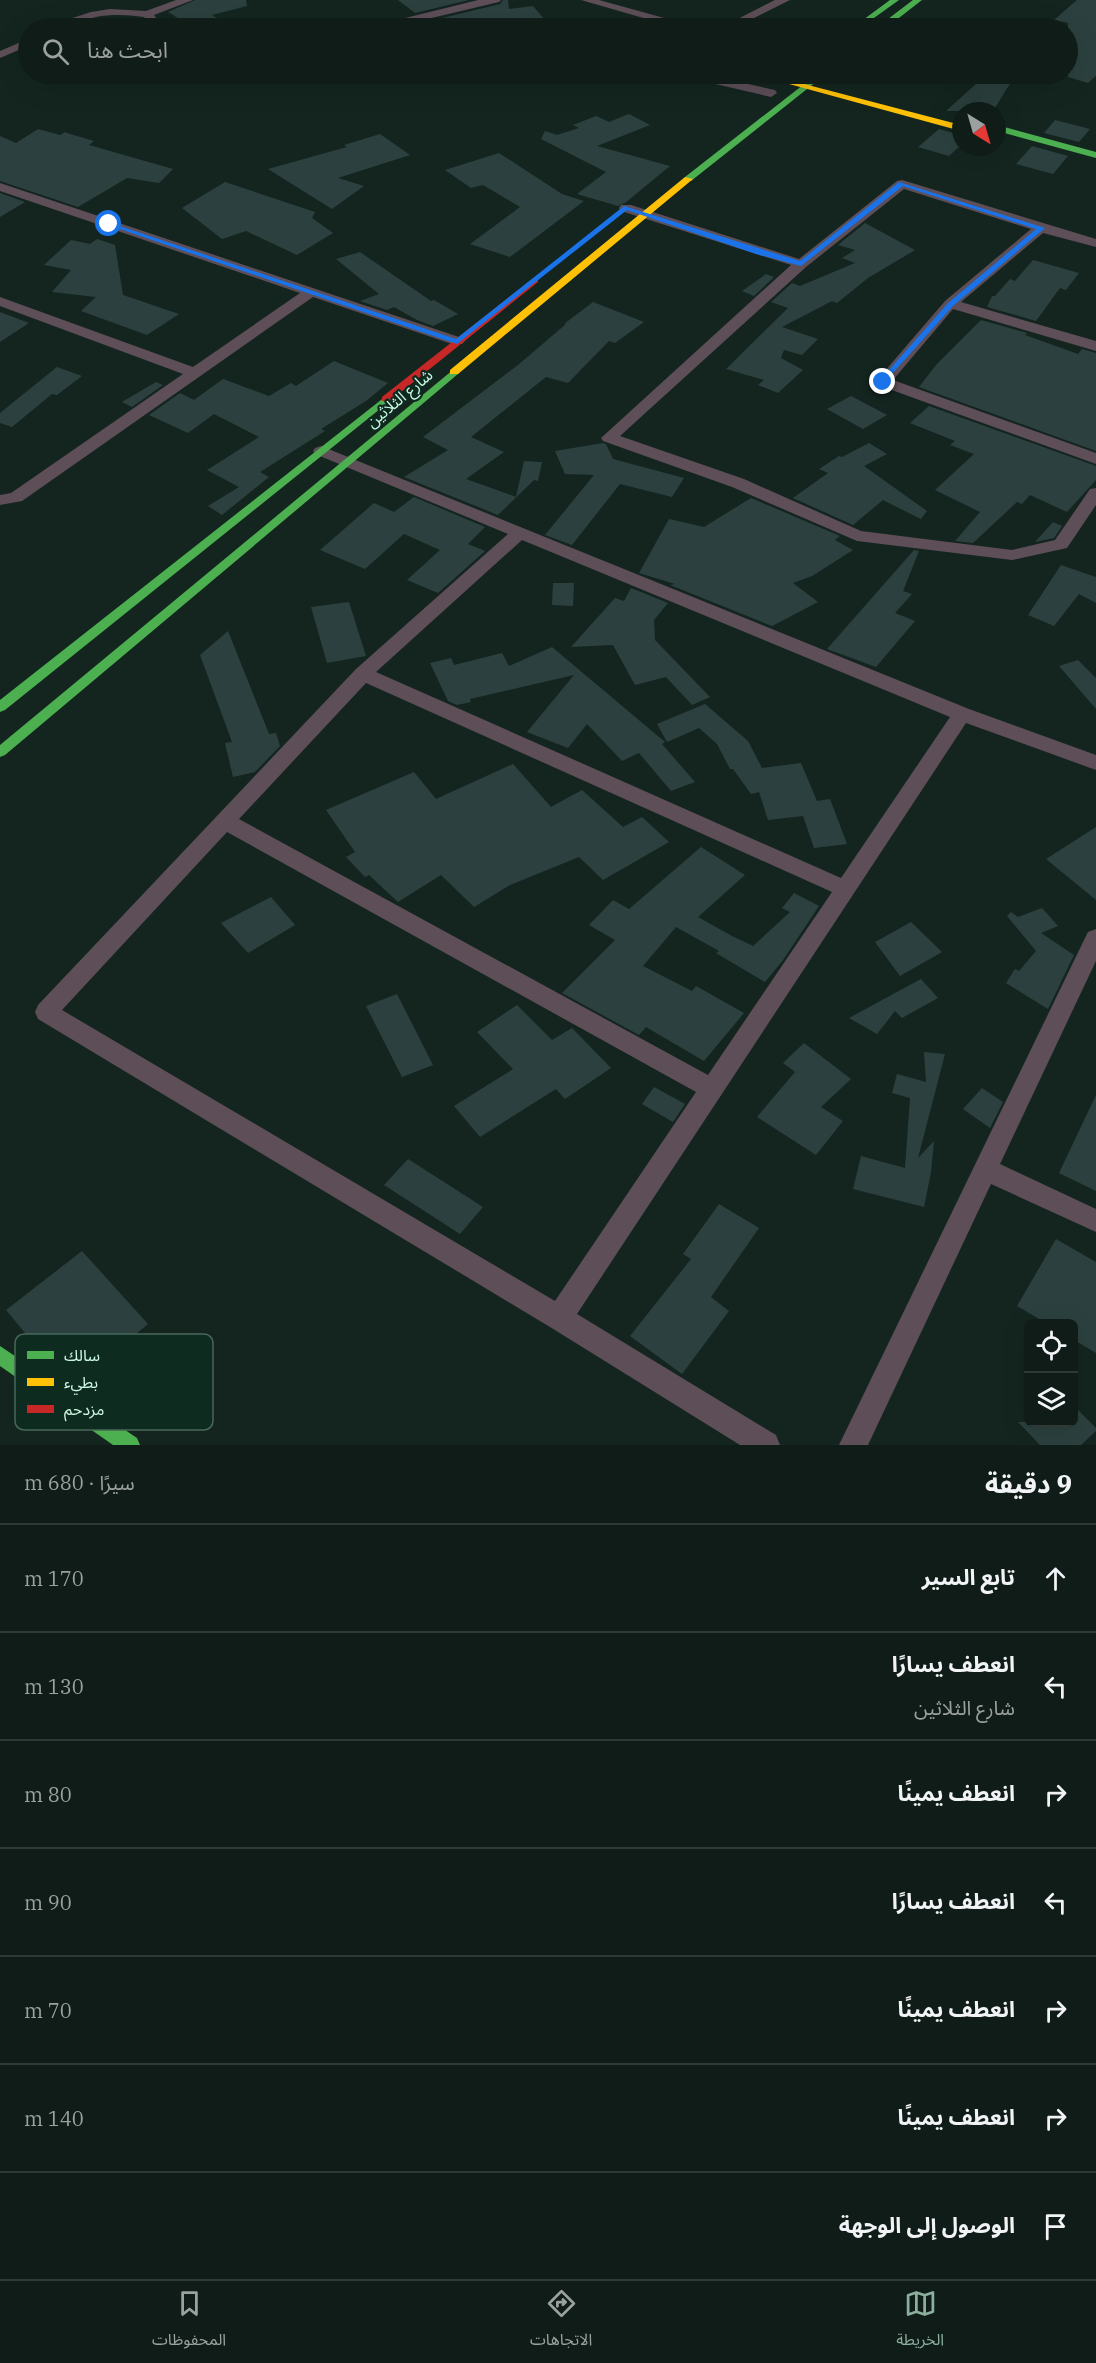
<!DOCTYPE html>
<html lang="ar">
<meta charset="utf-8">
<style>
:root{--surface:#0f1c17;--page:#1d2924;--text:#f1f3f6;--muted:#9ba1a1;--line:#2f3a36;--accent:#8cae9e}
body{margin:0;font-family:"IBM Plex Serif","Noto Sans Arabic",serif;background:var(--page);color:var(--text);direction:rtl}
.controls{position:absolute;right:18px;bottom:18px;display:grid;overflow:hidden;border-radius:9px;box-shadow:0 6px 24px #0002}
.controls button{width:54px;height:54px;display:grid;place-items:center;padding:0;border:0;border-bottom:2px solid var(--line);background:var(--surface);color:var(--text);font:30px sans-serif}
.compass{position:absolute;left:952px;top:102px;width:54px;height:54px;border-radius:50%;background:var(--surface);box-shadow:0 6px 24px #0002;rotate:143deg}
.stop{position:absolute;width:18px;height:18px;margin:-14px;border:4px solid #1a73e8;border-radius:50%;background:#fff}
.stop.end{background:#1a73e8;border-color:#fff;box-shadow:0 2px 6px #0008}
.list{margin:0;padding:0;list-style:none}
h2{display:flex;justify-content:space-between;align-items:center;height:78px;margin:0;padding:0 24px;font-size:26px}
h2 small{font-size:20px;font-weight:400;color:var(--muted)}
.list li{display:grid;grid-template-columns:39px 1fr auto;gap:18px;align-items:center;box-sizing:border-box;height:108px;padding:0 24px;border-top:2px solid var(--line)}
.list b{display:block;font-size:22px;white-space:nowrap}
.list p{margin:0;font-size:20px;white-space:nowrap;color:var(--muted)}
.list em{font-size:20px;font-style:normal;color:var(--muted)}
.icon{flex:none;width:33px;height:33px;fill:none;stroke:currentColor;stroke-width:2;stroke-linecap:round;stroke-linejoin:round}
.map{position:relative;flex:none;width:1096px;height:1445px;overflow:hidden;direction:ltr}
.search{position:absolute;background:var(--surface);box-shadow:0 6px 24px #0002;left:18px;right:18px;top:18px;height:66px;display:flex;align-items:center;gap:15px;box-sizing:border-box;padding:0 21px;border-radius:33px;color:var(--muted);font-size:22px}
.sheet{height:834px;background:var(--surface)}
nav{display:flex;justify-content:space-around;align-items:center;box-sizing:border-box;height:84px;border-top:2px solid var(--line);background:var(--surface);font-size:16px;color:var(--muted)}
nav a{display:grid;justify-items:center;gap:3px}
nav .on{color:var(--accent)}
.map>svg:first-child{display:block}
.building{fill:#2c413f}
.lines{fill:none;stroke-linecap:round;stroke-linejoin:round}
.street{fill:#5d4e57;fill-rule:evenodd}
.fast{fill:#4caf50;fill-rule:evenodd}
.slow{fill:#ffc107;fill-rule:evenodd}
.jam{fill:#c62828;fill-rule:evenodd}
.route{fill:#1a73e8}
.labels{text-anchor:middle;stroke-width:4.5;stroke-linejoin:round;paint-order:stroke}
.street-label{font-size:16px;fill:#ccf7e3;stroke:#0e2b20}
.key{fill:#0e2b20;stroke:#47685a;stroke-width:1.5}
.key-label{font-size:16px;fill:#ccf7e3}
</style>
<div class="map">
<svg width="1096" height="1445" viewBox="0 0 1096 1445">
<rect width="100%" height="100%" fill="#14251f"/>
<path class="building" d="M195,0H246L247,6L212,15L232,28H194L168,12Z
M398,0H469L415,13Z
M503,0H508L509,9L533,6L546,21L504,28H448L435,21L426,22L500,4Z
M1077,0H1096V76L1088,83L1068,77V23L1054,20Z
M987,74H1016L993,111H946Z
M629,114L650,125L597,146L670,166L625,203L618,206L577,194L606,172L541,139L545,131L557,135L579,128L573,125L596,116L609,122Z
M1055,120L1090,129L1079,142L1044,133Z
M38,129L60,135L65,132L70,134L94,141L89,145L173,169L159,183L127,178L78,207L0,181V136L16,143Z
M939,129L961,135V145L949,156L918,147Z
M380,134L410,155L338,178L364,186L332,209L268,169L347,147L344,145Z
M1032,146L1068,156L1053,174L1016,164Z
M499,153L562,194L584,201L510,257L470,244L520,207L483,185L471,188L445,170Z
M225,182L315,212L312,218L333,233L297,255L246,231L222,239L182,208Z
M0,193L25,202L0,217Z
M865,223L915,250L868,278L837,303L832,301L782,327L818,339L802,355L784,350L781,358L803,370L778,393L758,385L764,380L726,369L788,308L771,302L792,283L800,286L855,263L842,258L855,250L838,245Z
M97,239L115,245L123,295L179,314L147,335L81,311L96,297L52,292L71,270L44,265L71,240L90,244Z
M360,252L431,301L434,300L458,314L433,326L417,320L394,307L387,310L360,301L379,294L336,259Z
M1033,260L1079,273L1066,290L1060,288L1036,321L987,307L992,296H995L1010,279L1015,281Z
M766,274L774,277L754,296L742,291Z
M593,302L644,322L615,343L609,341L568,383L546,377L471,437L504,452L466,479L516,497L524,461L542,462L538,481L534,480L498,515L404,477L448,450L423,437L518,365L566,324H564Z
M0,312L29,323L0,342Z
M981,320L1027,333L1025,335L1078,354L1082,349L1096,353V451L919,387L936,365Z
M334,361L388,383L366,401L321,429L325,431L260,472L269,477L222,515L208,506L239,487L207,470L259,437L214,414L188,433L149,415L180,393L194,400L223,379L269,396L291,383L296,386Z
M57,367L82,376L57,395L52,394L12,427L0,423V413Z
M156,382L163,385L132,407L122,402Z
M851,396L887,415L863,429L827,409Z
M929,406L1096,466V480L1067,512L1030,495L1022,504L1017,502L973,543L955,541L980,512L935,490L974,454L950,445L955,441L910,423Z
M603,443L606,444L613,459L684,478L672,497L620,484L572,545L545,535L594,475L565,474L555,451Z
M869,443L887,454L864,466L927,511L921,519L883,500L853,525L793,498L828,473L819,469L839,456L842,457Z
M414,497L485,527L468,544L485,551L438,593L407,580L440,550L404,534L365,569L320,550L374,503L394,512Z
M751,498L840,536L835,540L853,550L812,576L793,583L818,602L772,626L670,585L675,584L639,573L669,519L704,527Z
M1053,522L1062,526L1054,538L1035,542Z
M914,550L919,551L903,591L912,594L895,613L915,621L876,667L827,649Z
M1061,565L1096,577V603L1079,594L1054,626L1028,615Z
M553,583H574L573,606L552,605Z
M631,588L668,603L654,620L655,640L710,697L692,705L666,677L635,685L613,645L571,647L615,598L624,601Z
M349,602L366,656L327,663L311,607Z
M228,631L269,734L276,733L280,746L255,772L233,777L225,743L232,742L200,655Z
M552,647L665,742L662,744L695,782L671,791L639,753L622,761L587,724L568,748L527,732L574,675L470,699L471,702L457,705L448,701L430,663L451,658L454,665L502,653L509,666Z
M1078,660L1096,678V709L1059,666Z
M705,704L748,741L762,768L801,763L817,801L830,799L847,844L814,848L803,816L768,820L759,792L751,794L733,769H730L717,744L699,728L667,742L657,724Z
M513,764L551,807L582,790L623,827L642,817L669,842L603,880L579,857L510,885L474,907L441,875L398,902L369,875L365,877L346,857L355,852L326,810L414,772L436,799Z
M1096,827V900L1046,859Z
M701,847L745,875L698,917L732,936L753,946L790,912L782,908L794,893L819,906L783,960L765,982L716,953L719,951L676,927L643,966L692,991L696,986L744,1013L704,1061L646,1027L639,1035L562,993L615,940L589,925L613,900L629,909Z
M271,897L295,925L248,953L221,923Z
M1042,908L1058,926L1041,933L1074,955L1048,1009L1006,983L1015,969L1019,971L1036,951L1007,916L1011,912L1018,917Z
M911,922L942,952L900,976L875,942Z
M921,979L938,998L902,1018L895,1011L877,1034L849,1018Z
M397,994L433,1065L402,1077L366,1006Z
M517,1005L552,1040L572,1028L611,1068L565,1099L556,1089L480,1137L454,1106L513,1069L477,1032Z
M804,1043L851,1079L821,1107L843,1121L816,1155L757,1117L795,1072L783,1063Z
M924,1052L945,1054L918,1158L934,1141L931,1172L924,1207L853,1189L861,1156L905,1168L910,1098L892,1093L897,1074L926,1082Z
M654,1087L685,1104L673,1122L642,1104Z
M982,1088L1003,1102L990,1128L963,1109Z
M1096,1095V1191L1059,1173Z
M408,1159L483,1207L460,1234L384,1185Z
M719,1204L759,1228L711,1297L729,1311L682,1374L630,1336L691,1259L683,1254Z
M1056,1239L1096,1262V1353L1074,1340V1323H1046L1017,1306Z
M82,1251L148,1324L80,1380L45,1357L6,1310Z
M1074,1406L1096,1428V1431L1081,1445H1040L1018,1422H1074Z"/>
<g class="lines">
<path class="street" d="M176,0H193L154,15L164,28H153L144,17C128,15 112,14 96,17C81,21 68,30 51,28L66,20L91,12L110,9L146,11Z
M478,0H501L499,2L419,21L430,26L431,28C421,28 414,25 406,25C395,24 384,29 371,28L373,26Z
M581,0H599L693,26L695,28H678Z
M775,0H790L734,28H720Z
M28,39V46L0,58V51Z
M683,74H702L775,90L777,93L771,97L685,77Z
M902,180L1096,239V247L1043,233L961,302L1096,341V351L953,309L893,380L1096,453V464L878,385L875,382L878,379L945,301L1031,229L904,189L806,267L620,436L744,479L861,531L1012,550L1055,540L1090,489L1096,488V505L1067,548L1012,560L857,541L732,487L603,441L601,438L791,265L621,211L619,208L621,205H631L799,259L897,181Z
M0,183L462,338L465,341L462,344H452L313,297L22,501L0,505V495L11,493L183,374L0,306V297L193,367L300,293L0,191Z
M321,446L969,709L1096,755V770L966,723L577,1314L776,1435L780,1445H740L550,1327L38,1019L35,1012L38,1005L356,669L508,534L315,454L313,451L315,448ZM522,540L950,717L841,878L376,672ZM366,683L832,892L708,1075L239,819ZM227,832L696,1092L555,1301L62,1010Z
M1096,929V961L1000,1164L1096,1209V1232L991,1184L868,1445H839L1085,938L1088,932Z"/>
<path class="fast" d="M890,0H899L860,28H852Z
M913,0H922L886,28H880V25Z
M817,74H826L691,181H685V177Z
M997,125L1096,152V158L997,131Z
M454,369L459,372L458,374L5,755L0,757V745Z
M386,396L391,399L390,401L5,710L0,712V700Z
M0,1346L137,1438L140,1445H113L0,1366Z"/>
<path class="slow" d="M789,80L961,125V131L789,84Z
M685,177L693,179L458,374H450V370Z"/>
<path class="jam" d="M535,277L538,278V282L390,401H382V397Z"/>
</g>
<path class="route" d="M899,182L1045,228L953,306L883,384L880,383V380L948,303L1036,229L903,186L801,266L756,254L627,210L457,344L105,224L111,223L456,339L624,206L800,261Z"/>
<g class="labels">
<g class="street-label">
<text transform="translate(399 398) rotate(-40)" y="6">شارع الثلاثين</text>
</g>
</g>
<rect x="15" y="1334" width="198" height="96" rx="9" class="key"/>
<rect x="27" y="1351" width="27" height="8" fill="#4caf50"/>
<rect x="27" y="1378" width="27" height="8" fill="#ffc107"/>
<rect x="27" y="1405" width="27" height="8" fill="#c62828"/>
<g class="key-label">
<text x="64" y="1361">سالك</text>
<text x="64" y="1388">بطيء</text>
<text x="64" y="1415">مزدحم</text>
</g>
</svg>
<div class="controls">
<button><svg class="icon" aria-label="locate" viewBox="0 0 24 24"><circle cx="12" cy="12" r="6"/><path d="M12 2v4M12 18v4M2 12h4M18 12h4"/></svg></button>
<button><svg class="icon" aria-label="layers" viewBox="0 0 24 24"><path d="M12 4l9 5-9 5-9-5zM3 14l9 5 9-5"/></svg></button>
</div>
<svg class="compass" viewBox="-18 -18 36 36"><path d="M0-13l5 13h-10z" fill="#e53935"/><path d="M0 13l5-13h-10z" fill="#9ba1a1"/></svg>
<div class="stop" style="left:109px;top:224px"></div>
<div class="stop end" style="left:883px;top:382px"></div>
<div class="search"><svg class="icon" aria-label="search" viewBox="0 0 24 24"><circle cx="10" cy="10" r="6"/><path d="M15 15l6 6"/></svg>ابحث هنا</div>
</div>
<section class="sheet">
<h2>9 دقيقة<small>سيرًا · 680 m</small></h2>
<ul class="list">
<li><svg class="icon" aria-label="ahead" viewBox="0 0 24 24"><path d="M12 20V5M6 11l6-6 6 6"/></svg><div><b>تابع السير</b></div><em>170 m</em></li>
<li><svg class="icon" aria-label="left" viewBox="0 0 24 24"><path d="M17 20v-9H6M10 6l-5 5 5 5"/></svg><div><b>انعطف يسارًا</b><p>شارع الثلاثين</p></div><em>130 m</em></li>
<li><svg class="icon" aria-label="right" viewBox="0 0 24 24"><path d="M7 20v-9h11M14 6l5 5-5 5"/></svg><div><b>انعطف يمينًا</b></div><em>80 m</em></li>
<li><svg class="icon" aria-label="left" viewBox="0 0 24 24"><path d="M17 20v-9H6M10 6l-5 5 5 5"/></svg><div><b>انعطف يسارًا</b></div><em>90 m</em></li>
<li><svg class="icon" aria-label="right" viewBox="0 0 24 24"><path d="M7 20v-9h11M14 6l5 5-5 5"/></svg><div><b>انعطف يمينًا</b></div><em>70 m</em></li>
<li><svg class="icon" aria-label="right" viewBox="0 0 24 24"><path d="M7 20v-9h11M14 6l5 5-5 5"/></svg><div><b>انعطف يمينًا</b></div><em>140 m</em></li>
<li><svg class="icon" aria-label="arrive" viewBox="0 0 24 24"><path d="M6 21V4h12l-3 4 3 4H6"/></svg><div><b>الوصول إلى الوجهة</b></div></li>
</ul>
</section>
<nav>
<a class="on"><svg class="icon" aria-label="map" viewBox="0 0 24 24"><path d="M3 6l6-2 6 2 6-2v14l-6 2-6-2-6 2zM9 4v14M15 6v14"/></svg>الخريطة</a>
<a><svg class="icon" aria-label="directions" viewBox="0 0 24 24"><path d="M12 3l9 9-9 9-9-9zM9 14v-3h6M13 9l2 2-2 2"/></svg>الاتجاهات</a>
<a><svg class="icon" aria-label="saved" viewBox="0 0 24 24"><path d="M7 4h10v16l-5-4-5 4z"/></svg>المحفوظات</a>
</nav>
